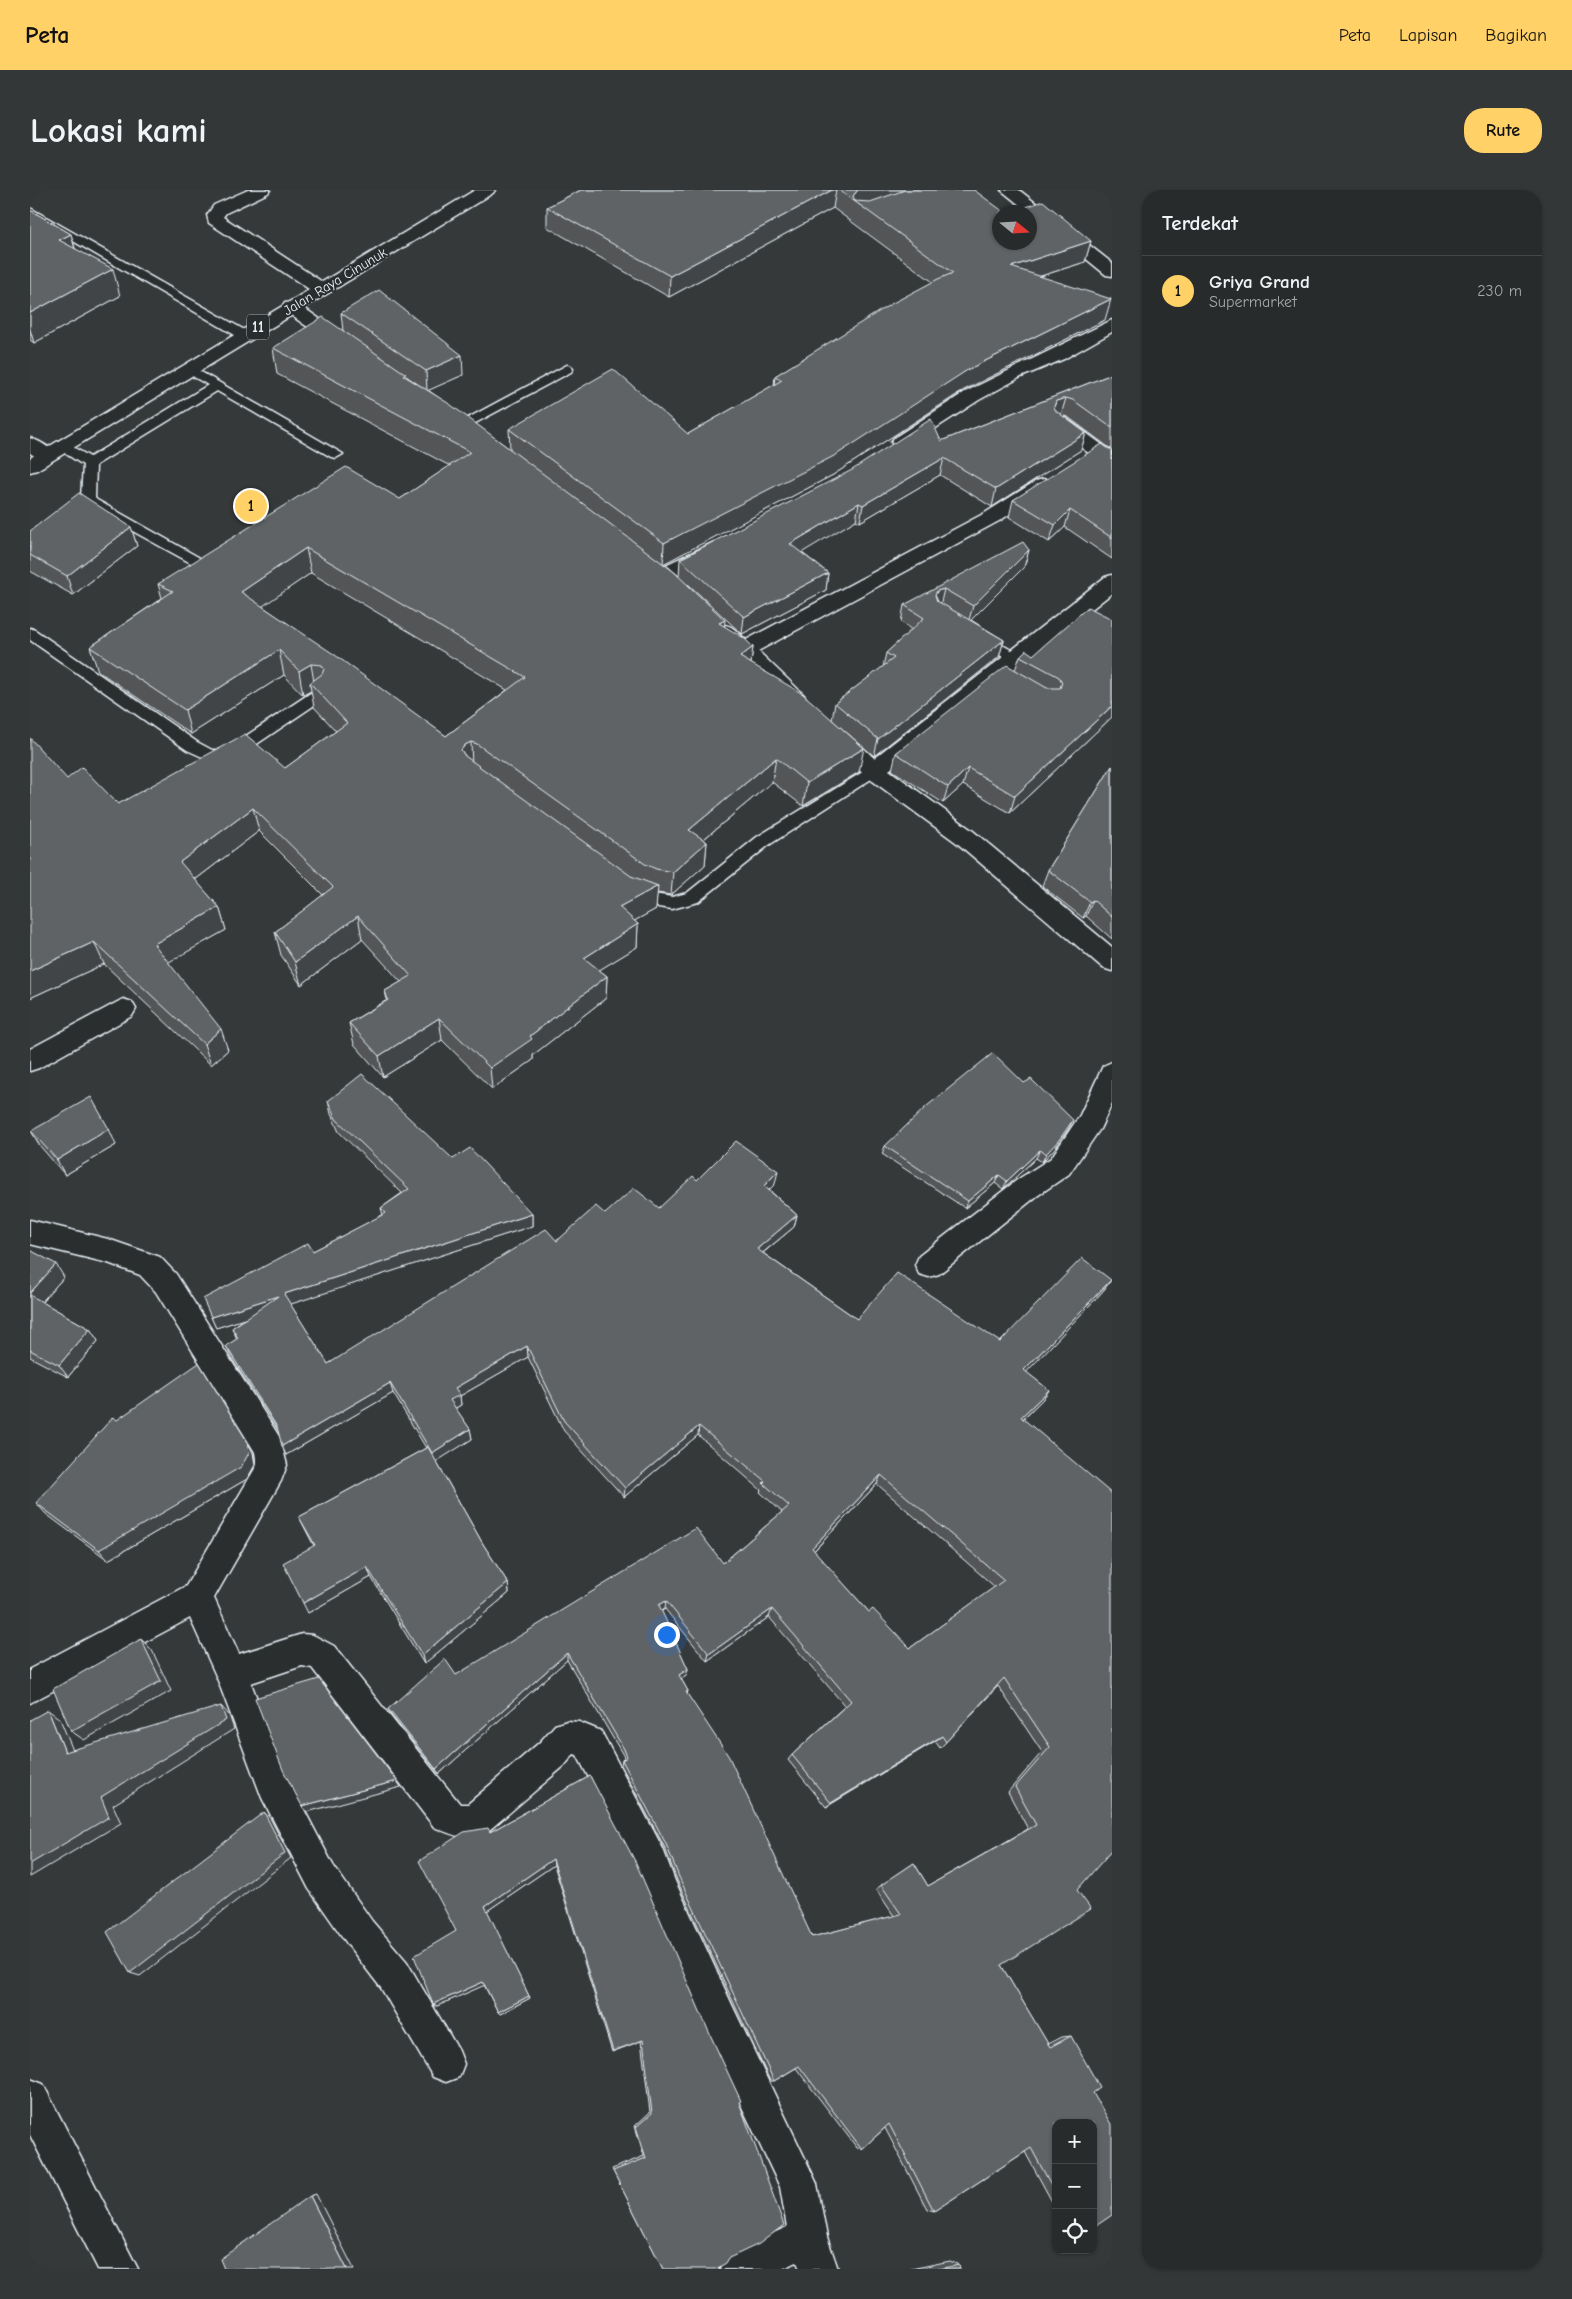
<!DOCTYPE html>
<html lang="id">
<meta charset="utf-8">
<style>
:root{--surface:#282b2c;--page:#343738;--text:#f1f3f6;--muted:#a5a7a9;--line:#444748;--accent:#ffd166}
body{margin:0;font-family:"Comic Neue",sans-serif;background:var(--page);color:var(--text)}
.controls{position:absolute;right:15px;bottom:15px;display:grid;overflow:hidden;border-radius:10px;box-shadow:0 1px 4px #0004}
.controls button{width:45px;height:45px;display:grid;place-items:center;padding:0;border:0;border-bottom:1px solid var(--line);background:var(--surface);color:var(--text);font:25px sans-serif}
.compass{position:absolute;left:962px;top:15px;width:45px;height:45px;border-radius:50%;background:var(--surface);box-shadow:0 1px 4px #0004;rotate:108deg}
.you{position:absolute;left:636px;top:1444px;width:18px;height:18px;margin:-12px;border:4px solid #fff;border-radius:50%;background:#1a73e8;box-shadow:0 0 0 8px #1a73e833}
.badge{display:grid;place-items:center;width:32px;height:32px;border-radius:50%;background:var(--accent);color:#111;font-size:16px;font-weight:700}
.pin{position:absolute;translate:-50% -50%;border:2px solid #fff;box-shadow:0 1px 5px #0006}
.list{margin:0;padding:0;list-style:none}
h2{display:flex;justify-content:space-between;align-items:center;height:65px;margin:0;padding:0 20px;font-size:21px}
h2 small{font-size:16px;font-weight:400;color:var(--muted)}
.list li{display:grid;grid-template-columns:32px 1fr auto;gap:15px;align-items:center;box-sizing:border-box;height:70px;padding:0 20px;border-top:1px solid var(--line)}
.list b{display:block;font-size:19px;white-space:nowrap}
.list p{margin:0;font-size:16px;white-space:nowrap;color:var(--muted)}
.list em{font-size:16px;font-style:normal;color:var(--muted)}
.icon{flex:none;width:28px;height:28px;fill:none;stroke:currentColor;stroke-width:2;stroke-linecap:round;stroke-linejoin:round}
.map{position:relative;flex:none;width:1082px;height:2079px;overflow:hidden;border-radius:20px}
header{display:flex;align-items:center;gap:30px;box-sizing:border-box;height:70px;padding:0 25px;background:var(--accent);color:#111}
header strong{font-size:24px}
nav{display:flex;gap:28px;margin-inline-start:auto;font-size:18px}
.intro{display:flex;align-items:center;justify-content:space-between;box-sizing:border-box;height:120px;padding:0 30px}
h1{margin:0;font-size:35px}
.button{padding:12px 22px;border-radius:20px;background:var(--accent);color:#111;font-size:18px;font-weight:700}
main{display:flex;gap:30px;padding:0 30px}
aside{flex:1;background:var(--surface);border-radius:20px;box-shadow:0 1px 4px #0004}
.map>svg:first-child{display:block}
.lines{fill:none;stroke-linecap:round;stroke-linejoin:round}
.lane-casing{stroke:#e8f1f8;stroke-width:3}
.street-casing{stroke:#e8f1f8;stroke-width:3}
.highway-casing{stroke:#e8f1f8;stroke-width:3}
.lane{fill:#2a2d2e;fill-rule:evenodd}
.street{fill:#2a2d2e;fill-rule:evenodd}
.highway{fill:#2a2d2e;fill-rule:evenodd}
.wall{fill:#525557;stroke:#e8f1f8;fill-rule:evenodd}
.shaded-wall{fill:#424547;stroke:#e8f1f8}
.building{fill:#5f6365;stroke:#e8f1f8;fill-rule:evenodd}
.labels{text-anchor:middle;stroke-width:4;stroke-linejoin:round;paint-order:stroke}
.far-street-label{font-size:14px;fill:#e8f1f8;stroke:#2a2d2e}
.shield{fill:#2a2d2e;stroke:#afb6bb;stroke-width:1}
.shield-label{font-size:15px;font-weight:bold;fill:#e8f1f8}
</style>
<header>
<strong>Peta</strong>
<nav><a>Peta</a><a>Lapisan</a><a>Bagikan</a></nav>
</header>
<div class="intro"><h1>Lokasi kami</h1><a class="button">Rute</a></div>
<main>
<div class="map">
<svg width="1082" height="2079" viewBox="0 0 1082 2079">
<rect width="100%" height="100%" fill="#35393a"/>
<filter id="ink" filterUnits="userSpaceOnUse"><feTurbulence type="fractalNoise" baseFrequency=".02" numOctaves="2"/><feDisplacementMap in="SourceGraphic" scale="10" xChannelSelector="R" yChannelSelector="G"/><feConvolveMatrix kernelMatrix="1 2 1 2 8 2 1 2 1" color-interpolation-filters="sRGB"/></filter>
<g filter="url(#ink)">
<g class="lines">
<defs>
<path id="lane" d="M0,18L218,142L220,145L218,148H210L0,26Z
M159,175L313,264L306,268L301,267L187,201L66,275L65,308L67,310L184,376L186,379L184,382L179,383L57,316L51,308L53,275L24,256L26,253H36L60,267L178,195L155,182L153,179Z
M537,175L541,176L543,179L541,182L436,238L431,239L425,235Z
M0,438L5,440L167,552L182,560H195L285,500H295L297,504L295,508L203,570H179L157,560L0,450Z
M949,442L992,466L994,469L992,472H982L944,450L942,447L944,444Z
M844,575L849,576L852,580L849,584L739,655L668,712L642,719L621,716L598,706L596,702L598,698L604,696L624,704L642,707L657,703L727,647Z"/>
<path id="street" d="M218,0H240L238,3L196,23L193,27L297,95L300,99L297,103H285L179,33L177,25L184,15Z
M971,0H989L1082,73V86L1076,85Z
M261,112L267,113L321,151L324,155L321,159H309L255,121L252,117L255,113Z
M1082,130V142L1034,169L991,187L949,210L878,256L871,258L864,256L861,252L864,248L935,202Z
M1030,227L1037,229L1082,262V277L1075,275L1023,237L1021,233L1023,229Z
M0,248C9,251 20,257 26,265L23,269C13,272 8,268 0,263Z
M1013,289L1020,291L1023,295L1020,299L969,331L728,461L774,505L777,510L774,515L766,518L758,515L683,441L687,436C700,432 706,441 716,450L955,323L1006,291Z
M684,352L691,353L694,358L691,363L639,390L632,392L625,390L622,385L625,380Z
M1082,385V403L859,580L943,641L1082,757V781L1073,778L927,653L836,586L795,550L792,545L795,540C814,534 831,556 844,568L1075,387Z
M93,809L102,812L106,819L102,826L9,878L0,881V859Z
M1082,872V913L1070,939L1039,984L1007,1006L909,1084L899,1087L889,1084L885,1075L889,1066L987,990L1021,968L1050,925L1073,876Z
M0,1030L78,1049L130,1067L146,1084L250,1248L257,1275L251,1291L184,1408L209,1464L272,1444L283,1445L304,1456L430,1614H438L510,1552L525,1535L537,1531L549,1532L571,1541L633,1659L645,1691L702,1815L781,1981L787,1994L797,2047L808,2079H770L767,2072L752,2079H690L695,2065L757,2037L750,1997L676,1841L617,1707L606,1678L547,1565L544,1564L534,1576L457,1642C434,1651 425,1646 404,1637L282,1478L272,1476L221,1493L257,1587L303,1675L342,1731L377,1772L429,1861L434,1874L429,1887L416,1892L403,1887L351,1798L318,1755L279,1699L232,1608L187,1488L160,1428L0,1513V1479L156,1396L227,1275L225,1262L126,1102L110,1085L78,1073L0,1054Z
M0,1889L13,1894L108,2079H68L0,1945Z"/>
<path id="highway" d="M445,0H465L463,3L7,280L0,282V268Z"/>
</defs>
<use href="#lane" class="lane-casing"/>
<use href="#street" class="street-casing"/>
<use href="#highway" class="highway-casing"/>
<use href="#lane" class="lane"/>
<use href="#street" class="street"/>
<use href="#highway" class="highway"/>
</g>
<path class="wall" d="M551,0H944L970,22L1061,51L1055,72L1011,86L1075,130L934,200L803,285L634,373L649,386L650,369L911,251L1082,184V369L1035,337L1019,352L979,327L983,310L1079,259H1081L1038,227L1034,226L1056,243L1051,260L962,317L910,285L830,332L826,330L771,362L798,383L796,400L712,444L658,394L695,437L723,457L721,473L829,582L773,616L742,592L674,649L677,652L675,675L641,705L627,703L626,719L604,731L608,734L607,757L569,780L577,786L576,808L503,865V870L462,899L412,850L353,887L324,854L319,833L357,810L355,801L371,792L332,749L271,795L251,765L245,742L293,705L229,641L165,690L189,717L196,740L138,772L198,860L181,875L74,774L0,808L37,589L88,614L255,578L306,541L284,517L281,501L273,505L254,485L161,544L68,481L60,457L132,408L128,394L370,309L420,276L247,184L243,158L313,141L311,123L433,185L398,200L480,259L479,239L658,244L744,195L745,186L903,92L803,18L639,107L517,37V17ZM376,186L392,197L376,187ZM281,383L477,500L416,546L232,416Z
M0,20L41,44L45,58L90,106L4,153L0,150Z
M101,337L107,356L43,405L0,381V341Z
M999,360L994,377L941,430L974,450L969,467L844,566L802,530L805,513L853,477L856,463L882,440L871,432L874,415Z
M1082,429V527L980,623L933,595L913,613L862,580L866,563L985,480L990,466L1003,465Z
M1082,576V749L1056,726L1053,728L1012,696L1018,680Z
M298,911L423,969L502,1024V1036L260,1114L298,1174L575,1024L629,1018L667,990L745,994L739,1000L767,1025L764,1037L733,1063L827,1129L970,1152L1081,1090L1073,1101L996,1182L1019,1200L1012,1210L993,1229L1082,1660L971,1775L1018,1854L1032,1847L1041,1846L1063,1903L1026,1933V2019L995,1962L904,2021L897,2019L855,1938L832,1959L827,1958L766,1878L744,1891H740L647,1690L635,1658L591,1575L592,1570L594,1568L593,1565L537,1470L409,1584L361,1525L358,1519L426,1485L693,1373L752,1322L730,1302L731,1300L668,1245L594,1307L534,1241L498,1167L430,1206L431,1215L425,1218L440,1239L442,1249L406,1271L453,1354L478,1393L479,1403L394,1474L341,1387L278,1423L284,1356L269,1327L396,1258L363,1203L256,1265L252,1256L249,1242L201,1167L196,1156L207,1149L202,1138L214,1129L186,1138L181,1127L283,1061L353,1025L351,1018L372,1003L309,942L301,924ZM847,1294L965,1397L880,1458L839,1422L784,1361ZM635,1419L677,1471L739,1427L815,1516L762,1565L758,1570L796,1617L905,1551L910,1558L916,1552L968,1496L1012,1562L978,1602L998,1639L898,1696L884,1673L846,1699L864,1726L782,1747L657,1505L658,1501L651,1489L656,1485L658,1479L631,1421Z
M1039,938L1025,958L1012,972L1006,968L973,999L965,993L935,1018L852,964L855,956Z
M1,941L86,955L35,985L10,956Z
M0,1060L34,1087L12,1112L60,1139L68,1151L38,1187L0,1167Z
M87,1230L223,1263L225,1275L217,1289L78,1370L16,1324L6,1313Z
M560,1586L709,1912L633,2079L582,1979L614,1966L605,1936L620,1922L611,1851L582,1862L524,1675L457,1721L500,1808L470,1824L468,1822L454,1795L407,1816L403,1814L426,1741L460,1642Z
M920,2071L929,2075L930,2079H881Z"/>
<path class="shaded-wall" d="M802,0H806L803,18L639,107L640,86Z
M828,0H889L834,18L823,10V6L827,1Z
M41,44L48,71L29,50Z
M1061,51L1055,72L976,97L981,77Z
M83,79L90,106L4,153L0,139V123Z
M1081,109L1075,130L934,200L803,285L633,374L634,353L939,179Z
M432,165L433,185L397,201L396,181Z
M1036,208L1031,225L1021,228L1026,211Z
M1056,243L1051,260L962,317L966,299Z
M914,268L910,285L830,332L833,315Z
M829,313L826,330L758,371L760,354Z
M1040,320L1035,337L1019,352L1025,335Z
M101,337L107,356L43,405L37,386Z
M276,358L281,383L217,427L211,402Z
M999,360L994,377L938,433L943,416Z
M798,383L796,400L712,444L714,427Z
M914,399L910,416L905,405L907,401Z
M695,430L693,455L689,433Z
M974,450L969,467L844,566L848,549Z
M723,457L720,481L710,467Z
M249,460L254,485L161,544L155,520Z
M281,474L285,498L280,493L281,501L273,505L269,481Z
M1082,516V527L980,623L985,606Z
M441,552L442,576L431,560L435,555Z
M834,558L829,582L773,616L777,593Z
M746,568L742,592L657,663L659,640Z
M938,578L933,595L913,613L918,597Z
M223,618L229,641L157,696L150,672Z
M677,652L675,675L641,705L643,682Z
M628,696L626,719L588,740L589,717Z
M1063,710L1056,726L1053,728L1060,712Z
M189,717L196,740L132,776L124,754Z
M328,726L332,749L271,795L265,772Z
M608,734L607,757L553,790L554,768Z
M64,752L74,774L0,808V781Z
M577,786L576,808L503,865V870L462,899L460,878L500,846Z
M409,828L412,850L353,887L349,866Z
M191,839L198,860L181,875L174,854Z
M1043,930L1039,938L1025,958L1012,972L1016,964Z
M79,939L86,955L35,985L27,970Z
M1010,960L1006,968L973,999L977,991Z
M748,981L745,994L731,1008L734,996Z
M969,985L965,993L935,1018L938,1011Z
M502,1024V1036L258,1115L254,1104Z
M767,1025L764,1037L724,1070L727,1059Z
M26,1074L34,1087L7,1117L0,1107V1103Z
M1081,1090L1073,1101L988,1191L994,1180Z
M248,1106L252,1117L186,1138L181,1127Z
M60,1139L68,1151L38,1187L29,1175Z
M497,1156L498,1167L430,1206L431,1215L422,1220L420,1210L425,1198Z
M360,1193L363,1203L256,1265L252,1256Z
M1019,1200L1012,1210L984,1237L991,1227Z
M669,1236L668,1245L594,1307L595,1298Z
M440,1239L442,1249L404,1273L402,1263Z
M217,1251L223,1263L225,1275L217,1289L78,1370L69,1360Z
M851,1285L847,1294L778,1367L782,1358Z
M337,1377L341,1387L278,1423L273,1413Z
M478,1393L479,1403L394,1474L392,1465Z
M636,1411L635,1419L628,1423L629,1415Z
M742,1419L739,1427L677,1471L679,1464Z
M111,1449L122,1460L141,1501L54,1550L41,1541Z
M537,1463V1470L409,1584L406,1579Z
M658,1479L656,1485L647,1492L649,1485Z
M191,1516L199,1525L204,1539L83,1615L91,1633L0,1687V1674L71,1607Z
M18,1520L30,1529L47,1570L35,1562Z
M912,1546L905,1551L796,1617L801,1613Z
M367,1591L371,1597L277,1622L272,1616Z
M234,1622L240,1628L261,1668L110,1786L100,1783Z
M523,1669L524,1675L457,1721L455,1716Z
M453,1792L455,1795L407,1816L403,1814Z
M499,1806L500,1808L470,1824L468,1822Z
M286,2004L324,2079H317L280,2006Z"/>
<path class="building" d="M551,0H802L640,86L517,17Z
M809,0H828L827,1L823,6L825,11L840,12L875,0H944L974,22H970V52H1000V22H982L1013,11L1061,51L981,77L1081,109L939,179L806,265L634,353L479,239L583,179L658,244L752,190L745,186L861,114L908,89L923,83Z
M0,20L41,44L29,50L83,79L0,123Z
M349,100L432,165L396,181L311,123Z
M293,127L376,184L373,185L421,215L643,381L695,430L689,433L714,448L723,457L710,467L773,504L834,558L777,593L746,568L659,640L677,652L643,682L626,679L615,674L447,554L441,552L435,555L431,560L435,566L601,686L628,696L589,717L608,734L554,768L577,786L500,846L502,849L460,878L409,828L349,866L319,833L358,810L355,801L381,786L328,726L265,772L245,742L303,697L223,618L150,672L189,717L124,754L191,839L174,854L64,752L0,781V548L37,589L52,577L88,614L215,544L255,578L317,533L280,493L292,484L294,479L292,475L281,474L269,481L249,460L155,520L60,457L143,401L128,394L316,277L370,309L440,262L243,158ZM276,358L495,487L416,546L305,465L211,402Z
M1082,184V238L1043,210L1036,208L1026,211L1024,217L1026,221L1056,243L966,299L914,268L833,315L829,313L760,354L798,383L714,427L650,369L822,280L901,229L911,251Z
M1072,254L1079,259H1082V348L1040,320L1025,335L983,310Z
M49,303L101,337L37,386L0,365V341Z
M993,352L999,360L943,416L914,399L907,401L905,405L907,411L974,450L848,549L805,513L864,468L856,463L894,428L874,415Z
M1058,417L1082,429V516L985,606L938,578L918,597L866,563L977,475L1017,498H1030L1032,492L1029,487L990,466L996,460L1003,465Z
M1082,576V727L1063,710L1060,712L1018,680Z
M963,863L994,893L1001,889L1043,930L1029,950L1016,964L1010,960L977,991L969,985L938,1011L855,956L897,916Z
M332,884L423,969L440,958L502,1024L254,1104L298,1174L516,1039L527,1051L566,1016L575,1024L604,998L629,1018L663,986L667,990L706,951L748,981L734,996L767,1025L727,1059L827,1129L867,1083L970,1152L1052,1068L1081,1090L994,1180L1019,1200L991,1227L1082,1304V1660L1047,1700L1061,1719L971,1775L1020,1857L1041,1846L1070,1898L1063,1903L1082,1936V2025L1063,2038V1933H1026V2004L1001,1958L904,2021L859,1934L832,1959L769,1876L744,1891L649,1687L636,1654L592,1570L597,1567L594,1559L537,1463L406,1579L358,1519L415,1469L426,1485L666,1338L693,1373L759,1316L733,1293L735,1291L669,1236L595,1298L534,1231L497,1156L425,1198L430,1205L420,1210L440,1239L402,1263L360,1193L252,1256L247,1237L196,1156L208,1148L202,1138L248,1106L181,1127L173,1109L278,1053L283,1061L356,1023L351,1018L379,999L306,929L298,911ZM851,1285L974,1390L880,1458L843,1419L839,1422L782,1358ZM636,1411L679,1464L742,1419L821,1511L762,1565L801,1613L912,1546L916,1552L974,1488L1020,1557L985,1597L1006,1635L898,1696L884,1673L851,1695L871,1724L782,1747L699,1567L656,1502L658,1501L649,1485L658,1479L629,1415Z
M61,907L79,939L27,970L1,941Z
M0,1060L26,1074L0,1103Z
M0,1105L60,1139L29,1175L0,1160Z
M169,1173L217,1251L219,1263L211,1277L69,1360L6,1313L83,1227L87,1230Z
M398,1257L453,1354L478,1393L392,1465L337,1377L273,1413L253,1373L285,1355L269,1327Z
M111,1449L131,1491L41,1541L23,1499Z
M289,1489L367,1591L272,1616L253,1580L225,1508Z
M191,1516L196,1530L71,1607L79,1627L0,1674V1530L18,1520L35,1562Z
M560,1586L606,1673L678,1840L711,1911L709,1912L754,2035L729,2054L699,2068L696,2073L686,2079H633L583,1981L616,1968L606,1937L622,1923L613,1850L583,1861L523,1669L455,1716L499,1806L468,1822L453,1792L403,1814L384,1766L426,1741L389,1671L434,1642L458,1638L460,1642Z
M234,1622L255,1663L100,1783L77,1742Z
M280,2006L317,2079H194L190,2069Z
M929,2075L930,2079H909Z"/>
</g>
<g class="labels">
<g class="far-street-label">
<text transform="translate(305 91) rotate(-31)" y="5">Jalan Raya Cinunuk</text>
</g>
<rect class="shield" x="217" y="124.5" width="22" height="25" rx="4"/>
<g class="shield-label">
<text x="228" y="142">11</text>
</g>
</g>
</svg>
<div class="controls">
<button>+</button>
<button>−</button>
<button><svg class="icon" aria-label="locate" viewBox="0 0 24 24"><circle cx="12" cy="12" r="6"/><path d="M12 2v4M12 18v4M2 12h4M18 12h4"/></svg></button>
</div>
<svg class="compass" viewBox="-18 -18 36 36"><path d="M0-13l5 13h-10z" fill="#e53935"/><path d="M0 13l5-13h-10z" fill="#a5a7a9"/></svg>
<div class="you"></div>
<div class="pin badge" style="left:221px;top:316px">1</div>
</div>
<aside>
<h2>Terdekat<small></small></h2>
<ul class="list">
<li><span class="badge">1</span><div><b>Griya Grand</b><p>Supermarket</p></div><em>230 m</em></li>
</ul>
</aside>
</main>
